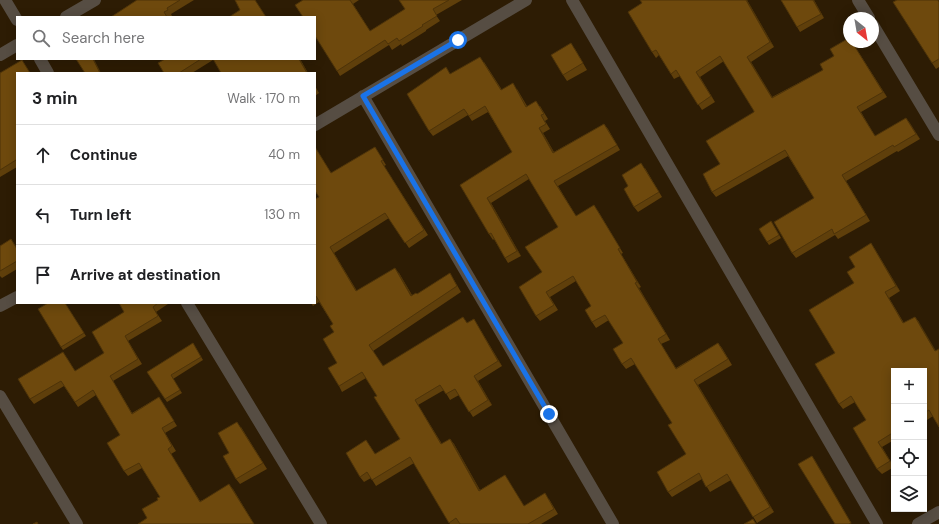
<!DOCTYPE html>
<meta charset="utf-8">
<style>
:root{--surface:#fff;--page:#f6f6f6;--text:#202124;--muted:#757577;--line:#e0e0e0}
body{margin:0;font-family:"DM Sans",sans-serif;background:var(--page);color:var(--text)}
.controls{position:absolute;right:12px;bottom:12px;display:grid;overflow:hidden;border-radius:0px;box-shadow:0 2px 10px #0003}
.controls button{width:36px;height:36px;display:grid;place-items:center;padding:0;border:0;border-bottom:1px solid var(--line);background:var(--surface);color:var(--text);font:20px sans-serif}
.compass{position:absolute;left:843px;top:12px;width:36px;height:36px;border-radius:50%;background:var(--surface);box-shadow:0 2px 10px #0003;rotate:149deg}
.stop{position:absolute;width:12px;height:12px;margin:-9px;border:3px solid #1a73e8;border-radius:50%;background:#fff}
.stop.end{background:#1a73e8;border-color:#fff;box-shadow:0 1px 4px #0008}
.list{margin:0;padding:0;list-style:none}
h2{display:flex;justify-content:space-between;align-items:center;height:52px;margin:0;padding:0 16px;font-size:17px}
h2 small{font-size:13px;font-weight:400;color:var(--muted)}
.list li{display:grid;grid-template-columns:26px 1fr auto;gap:12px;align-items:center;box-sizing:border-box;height:60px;padding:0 16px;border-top:1px solid var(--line)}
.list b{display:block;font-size:15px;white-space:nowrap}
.list em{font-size:13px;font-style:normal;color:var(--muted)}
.icon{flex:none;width:22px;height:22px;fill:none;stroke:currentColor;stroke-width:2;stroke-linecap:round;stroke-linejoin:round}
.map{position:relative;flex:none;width:939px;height:524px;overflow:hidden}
.search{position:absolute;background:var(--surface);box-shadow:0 2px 10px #0003;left:16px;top:16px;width:300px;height:44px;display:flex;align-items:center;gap:10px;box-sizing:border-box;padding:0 14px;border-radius:0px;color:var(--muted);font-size:15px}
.panel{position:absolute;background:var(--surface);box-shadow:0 2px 10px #0003;left:16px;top:72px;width:300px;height:232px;border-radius:0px}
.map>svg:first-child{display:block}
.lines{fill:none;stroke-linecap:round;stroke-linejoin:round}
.minor{stroke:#564d43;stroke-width:12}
.wall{fill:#5f3f0b}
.shaded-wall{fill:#4d3309}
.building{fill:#6e490d;stroke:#4d3309}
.route{stroke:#1a73e8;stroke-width:5}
</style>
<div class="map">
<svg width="939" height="524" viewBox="0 0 939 524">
<rect width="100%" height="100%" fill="#2d1c04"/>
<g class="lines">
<path class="minor" d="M5,0L17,20
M572,0L877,524
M858,0L869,18
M66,17L95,0
M873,25L939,135
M0,55L17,45
M40,59L48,73
M363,96L613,524
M315,125L526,0
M187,303L321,524
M0,306L17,297
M0,396L77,524
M918,524L939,512"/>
</g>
<path class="wall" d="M137,0H194L171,14L172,16L170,17H111Z
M303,0H359L353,4L370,31L405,9L399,0H462L436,15L440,21L426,30V31L402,46L401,44L392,50L389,45L340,76L337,71Z
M747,0L774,47L751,62L772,97L823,70L834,56L852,42L887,97L861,112L875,136L906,118L920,139L898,152L897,151L846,181L870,221L838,239L835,235L796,258L792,253L814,198L788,156L716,197L712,192L720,164L754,112V111L724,61L700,77L715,102L702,110L680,76L674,79L659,55L656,58L652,52L642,3Z
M781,0H814L824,18L800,32Z
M939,1V67L936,69L932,63Z
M575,49L587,70L567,81L563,75Z
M165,59H300L308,73L213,60L192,73H164Z
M22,60L30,73H17V167L0,177V73Z
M484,62L502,90L517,89L527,106H540L548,119L545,121L550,129L543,133L554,152L604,124L608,129L620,150L558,186L576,216L598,211L623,253L621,254L641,287L639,288L670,340L661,344L676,368L718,343L722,348L732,365L698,385L774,512L757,523L731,480L710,492L702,479L672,497L668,492L686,454L672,423L635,364L626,369L622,364L623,343L609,320L596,328L592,322L591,306L576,281L550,297L558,310L540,321L536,316L542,272L558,227L529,179L491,203L521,256L508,263L505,258L494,239L493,240L489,234L460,185L512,152L488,112L472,121L468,115L433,136L429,131L451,74Z
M315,86L319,93L315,96Z
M315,147L331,173L375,147L386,165L384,166L428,235L409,248L389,218L334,253L357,291L399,273L412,295L417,294L450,273L461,292L373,351L383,366L474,319L502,366L478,381L492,405L473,417L459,395L450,400L444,390L418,405L442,444L450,439L454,444L480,490L505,475L524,506L549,499L558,514L541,524H450L414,463L376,486L371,478L364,482L360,477L370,446L375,454L400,439L377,396L366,378L342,392L339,386L337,363L333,324L319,302L313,306L311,303H315V199L319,197Z
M645,168L662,197L638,212L634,207L628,186Z
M771,221L781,238L769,245L767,242Z
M11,239L17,248V269L2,278L0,276V246Z
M871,243L900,291L889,298L904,323L915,317L919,322L933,416L924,422V371H894V440L882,447L894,467L882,474L877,469L866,420L855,402L843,409L839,404L835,353L854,283Z
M65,303L86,336L63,350L61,347Z
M119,303H167L168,304L156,312L162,321L128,341L142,364L113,381L132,413L159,397L177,426L165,433L176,451L171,454L200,501L233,489L254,524L147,518L160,497L142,468L128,476L124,471L120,435L96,395L78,407L64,386L34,404L30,399L67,358L75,371L104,353L124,312Z
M193,343L203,360L173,379L182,393L167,402L147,372Z
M241,427L267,469L240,484L236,479L229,453Z"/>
<path class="shaded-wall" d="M746,0H747L774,47L770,42Z
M813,0H814L824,18L821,14Z
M852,42L887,97L883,92Z
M747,57L751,62L776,103L772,98Z
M93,59H94L101,73H100Z
M299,59H300L308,73H307Z
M696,72L700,77L715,102L711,96Z
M906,118L910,123L920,139L916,134Z
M539,128L543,133L557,158L553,153Z
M842,175L846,181L870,221L866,215Z
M487,198L491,203L521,256L517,251Z
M871,243L875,249L900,291L896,286Z
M330,247L334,253L360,297L356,291Z
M618,249L621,254L641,287L637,282Z
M395,268L399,273L415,301L411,296Z
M635,283L639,288L670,340L666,334Z
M885,292L889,298L907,329L903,323Z
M915,317L919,322L939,356L935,351Z
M474,319L477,325L502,366L498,361Z
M474,376L478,381L492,405L488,400Z
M694,380L698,385L774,512L770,507Z
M415,400L445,450L441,444Z
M450,439L454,444L483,496L479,491Z
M878,442L882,447L894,467L890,461Z
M812,456L815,460L852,524L851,523Z
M229,484L233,489L254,524Z"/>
<path class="building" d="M137,0H180L167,8L168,10L164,12L167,17H111Z
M235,0H255L266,17H229L240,10Z
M303,0H350L370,31L405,9L399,0H449L433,9L437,16L422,25L423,26L399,41L397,38L388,44L385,40L337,71L315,36V17H303L295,5Z
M640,0H746L770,42L747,57L772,98L823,70L820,64L834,56L830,49L849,38V42H852L883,92L857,107L875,136L906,118L916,134L894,147L893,145L842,175L866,215L834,234L832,229L792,253L774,222L814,198L785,150L712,192L703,174L720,164L706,141L754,112V111L720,56L696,72L711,96L698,105L676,70L671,74L656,50L652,52L628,12L642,3Z
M781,0H813L821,14L797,27Z
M897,0H938L939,2V59L932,63L893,2Z
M571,43L583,63L563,75L551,55Z
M480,57L501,90L513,83L526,107L536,101L544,114L541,115L546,124L539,128L553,153L604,124L617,145L554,181L576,216L594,205L620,248L618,249L637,282L635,283L666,334L658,339L676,369L718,343L728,359L694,380L770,507L753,517L727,474L706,487L699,473L668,492L657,472L686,454L668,425L672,423L631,358L622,364L613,349L623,343L605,315L592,322L585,310L591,306L573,276L546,292L554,305L536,316L519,287L542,272L525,247L558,227L526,174L487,198L517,251L505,258L491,233L489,234L460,185L512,152L485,106L469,116L464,109L429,131L407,94L446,67L450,74Z
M76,59H93L100,73H85Z
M165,59H201L179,73H164L158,63Z
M213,59H299L307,73H221Z
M22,60L30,73H17V161L16,160L0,170V73Z
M315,147L331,173L375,147L383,160L381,161L424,230L405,243L385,213L330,247L356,291L395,268L411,296L416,293L417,294L450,273L457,286L369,345L383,366L463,317L467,323L474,319L498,361L474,376L488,400L469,412L455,389L446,394L440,385L415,400L441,444L450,439L479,491L505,475L524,506L545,493L554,509L528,524H460L456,518L449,523L410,457L372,480L367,472L360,477L346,453L366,440L375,454L400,439L374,397L377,396L362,372L339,386L328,368L337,363L323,339L334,332L330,326L333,324L316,296L315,297V199L319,197L315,191Z
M641,163L659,192L634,207L624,189L628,186L622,175Z
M771,221L779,235L767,242L759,229Z
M11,239L17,249V261L0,271V246Z
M871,243L896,286L885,292L903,323L915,317L935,351L939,349V427L929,410L924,413V371H894V432L878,442L890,461L877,469L853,428L866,420L851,396L839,404L815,364L835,353L809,310L854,283L847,272L855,267L849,257Z
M48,303H65L84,333L61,347L38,309Z
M119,303H158L153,307L158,316L125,336L138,359L110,376L132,414L159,397L174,421L162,428L172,446L168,449L200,502L229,484L254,524H138L147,518L142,509L158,500L157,498L160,497L139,463L124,471L107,443L120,435L93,390L75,402L61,381L30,399L18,379L63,352L75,371L104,353L92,332L124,312Z
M193,343L201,357L171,375L180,390L165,399L147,372Z
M237,422L263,463L236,479L223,456L229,453L218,433Z
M812,456L851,523L849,524H835L798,464Z
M753,519L756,524H744Z
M37,522L38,524H33Z"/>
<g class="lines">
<path class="route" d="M458,40L363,96L549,414"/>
</g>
</svg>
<div class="controls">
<button>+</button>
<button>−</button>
<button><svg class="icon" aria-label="locate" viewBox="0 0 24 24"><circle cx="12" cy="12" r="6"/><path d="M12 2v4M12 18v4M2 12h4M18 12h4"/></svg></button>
<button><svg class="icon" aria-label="layers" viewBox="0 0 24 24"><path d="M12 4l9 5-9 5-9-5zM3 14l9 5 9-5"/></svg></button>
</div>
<svg class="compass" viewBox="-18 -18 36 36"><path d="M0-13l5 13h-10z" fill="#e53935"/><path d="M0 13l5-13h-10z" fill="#757577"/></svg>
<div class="stop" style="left:458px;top:40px"></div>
<div class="stop end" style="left:549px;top:414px"></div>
<div class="search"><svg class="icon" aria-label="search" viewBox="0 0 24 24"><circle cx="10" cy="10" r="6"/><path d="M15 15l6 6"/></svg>Search here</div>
<section class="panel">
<h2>3 min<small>Walk · 170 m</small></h2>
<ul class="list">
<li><svg class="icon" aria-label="ahead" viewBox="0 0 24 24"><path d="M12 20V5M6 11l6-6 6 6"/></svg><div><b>Continue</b></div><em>40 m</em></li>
<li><svg class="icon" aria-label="left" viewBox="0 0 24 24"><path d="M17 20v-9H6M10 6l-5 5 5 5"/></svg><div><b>Turn left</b></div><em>130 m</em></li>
<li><svg class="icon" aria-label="arrive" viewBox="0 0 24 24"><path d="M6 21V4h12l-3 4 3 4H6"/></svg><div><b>Arrive at destination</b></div></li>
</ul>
</section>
</div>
